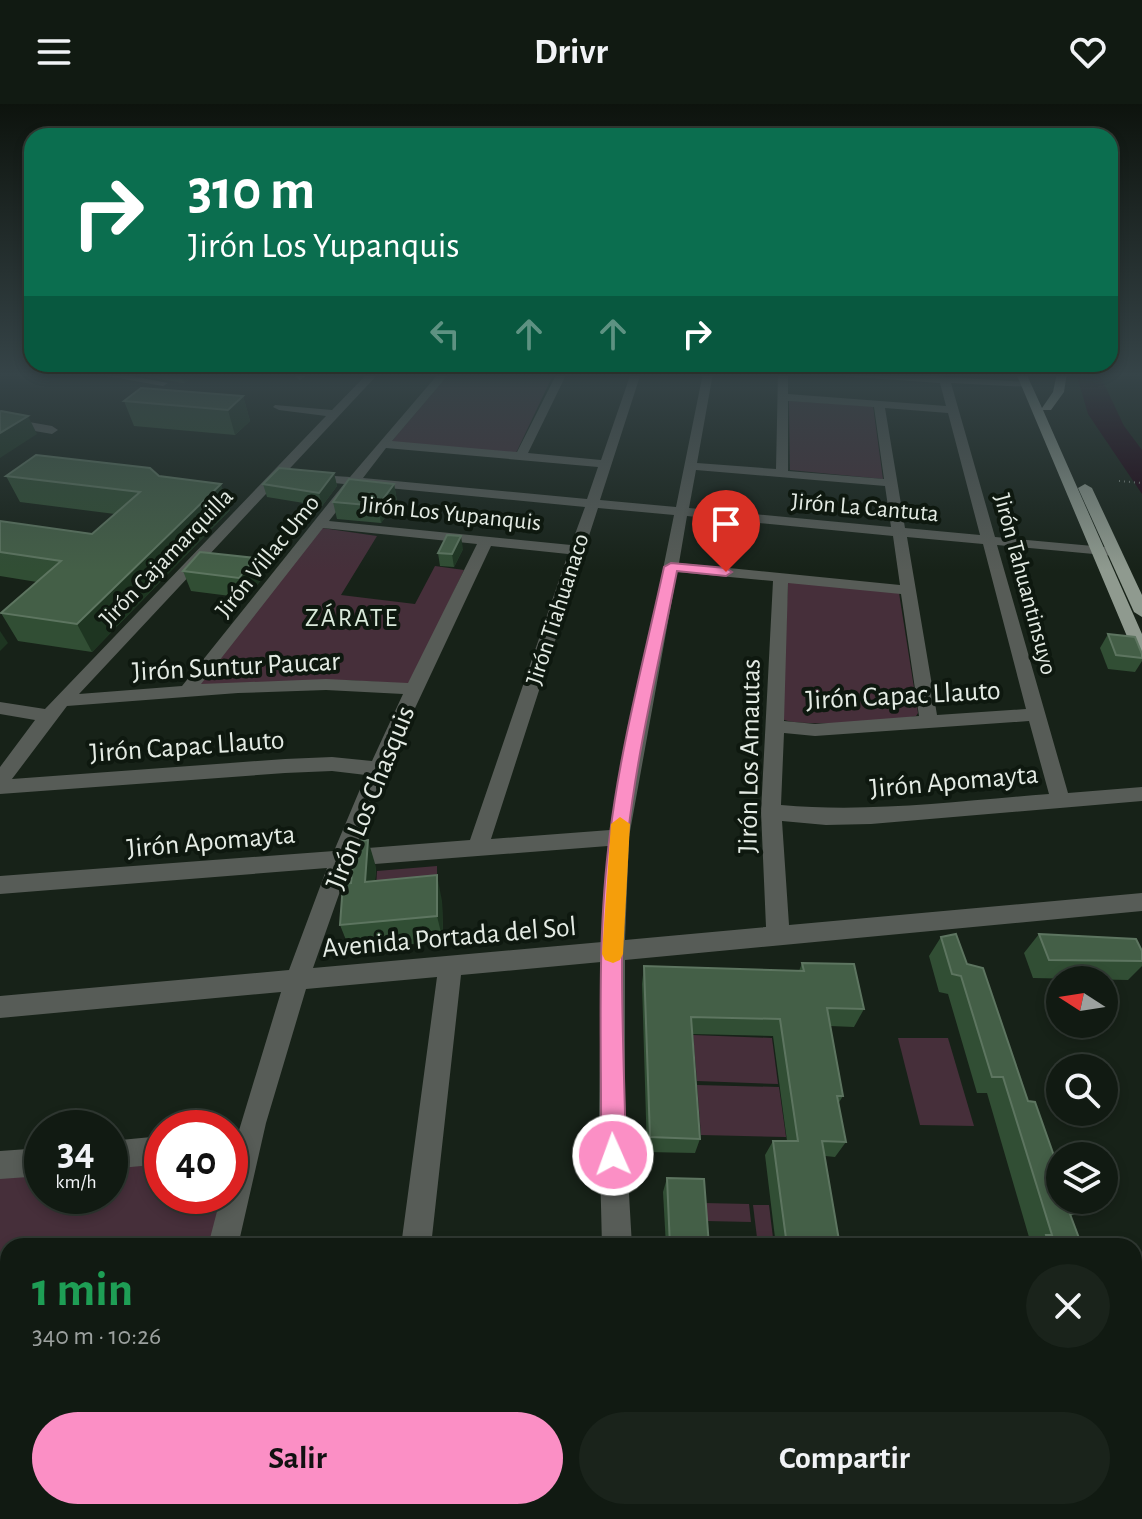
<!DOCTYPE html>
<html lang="es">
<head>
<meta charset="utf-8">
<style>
	body { margin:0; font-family:"Alegreya Sans",sans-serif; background:#1a231b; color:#f1f3f6; height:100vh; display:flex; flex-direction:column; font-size:30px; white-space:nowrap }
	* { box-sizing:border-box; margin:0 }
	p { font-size:26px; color:#9ca19f }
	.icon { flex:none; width:44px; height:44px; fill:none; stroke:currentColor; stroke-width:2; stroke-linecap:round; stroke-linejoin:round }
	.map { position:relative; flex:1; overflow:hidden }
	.panel { position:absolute; left:0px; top:1134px; width:1142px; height:282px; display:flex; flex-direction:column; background:#111a12; border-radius:24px 24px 0 0; box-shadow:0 4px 12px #0003,0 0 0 2px #303832 }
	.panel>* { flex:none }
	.hud { position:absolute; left:24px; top:24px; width:1094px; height:244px; border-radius:24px; box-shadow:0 4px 12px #0003,0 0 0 2px #303832; background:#0b6e4f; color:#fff; overflow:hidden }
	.needle { width:52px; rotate:282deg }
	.controls { position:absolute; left:1046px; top:862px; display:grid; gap:16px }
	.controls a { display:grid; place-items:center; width:72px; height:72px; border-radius:50%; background:#111a12; box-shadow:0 4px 12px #0003,0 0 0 2px #303832; font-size:40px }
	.speed { position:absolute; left:24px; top:1006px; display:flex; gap:16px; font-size:40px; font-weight:700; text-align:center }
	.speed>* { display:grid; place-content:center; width:104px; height:104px; border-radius:50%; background:#111a12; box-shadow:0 4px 12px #0003,0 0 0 2px #303832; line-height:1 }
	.speed small { font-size:20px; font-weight:400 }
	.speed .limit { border:12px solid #d22; background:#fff; color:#111 }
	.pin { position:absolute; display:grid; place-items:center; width:68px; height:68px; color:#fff; margin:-82px -34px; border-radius:50% 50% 50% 0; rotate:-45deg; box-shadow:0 0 8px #0007 }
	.pin .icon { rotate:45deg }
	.me { position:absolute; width:88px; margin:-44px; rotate:358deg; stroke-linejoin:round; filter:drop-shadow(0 0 6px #0008) }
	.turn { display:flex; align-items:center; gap:28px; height:168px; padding:0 32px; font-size:36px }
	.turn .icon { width:104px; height:104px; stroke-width:2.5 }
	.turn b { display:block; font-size:56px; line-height:68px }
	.lanes { display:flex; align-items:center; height:76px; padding:0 32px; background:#0003; justify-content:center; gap:40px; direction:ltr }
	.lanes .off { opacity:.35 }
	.round { display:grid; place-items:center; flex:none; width:84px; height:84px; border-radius:42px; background:#1a231b }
	.summary { display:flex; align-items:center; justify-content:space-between; height:136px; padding:0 32px }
	h1 { font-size:48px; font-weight:600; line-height:60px; color:#1e9e55 }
	.cta { display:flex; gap:16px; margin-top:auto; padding:16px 32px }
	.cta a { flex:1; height:92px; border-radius:48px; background:#fb8fc5; color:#111; font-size:32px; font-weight:600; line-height:92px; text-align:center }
	.cta a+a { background:#1a231b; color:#f1f3f6 }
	header { display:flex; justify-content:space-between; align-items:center; height:104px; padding:0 32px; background:#111a12; font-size:36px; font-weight:600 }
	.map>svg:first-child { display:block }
</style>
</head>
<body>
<header><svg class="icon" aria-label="menu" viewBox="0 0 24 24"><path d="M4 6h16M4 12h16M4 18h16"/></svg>Drivr<svg class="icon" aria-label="heart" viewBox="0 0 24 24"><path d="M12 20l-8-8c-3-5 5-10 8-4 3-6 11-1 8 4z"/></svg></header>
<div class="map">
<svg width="1142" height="1415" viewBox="0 0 1142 1415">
	<rect width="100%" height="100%" fill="#172218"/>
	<g fill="#462f3a">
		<path d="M 450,269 L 554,269 L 516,349 L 391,338 Z"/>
		<path d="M 789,297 L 873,302 L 883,375 L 790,366 Z"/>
		<path d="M 322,424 L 377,432 L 341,491 L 415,500 L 435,462 L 464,466 L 410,580 L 345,576 L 195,584 Z"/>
		<path d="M 788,477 L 899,489 L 918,609 L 916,612 C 895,617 798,624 782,615 Z"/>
		<path d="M 437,762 L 437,797 L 375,802 L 377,767 Z"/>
		<path d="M 693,931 L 772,934 L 778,980 L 697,977 Z"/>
		<path d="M 898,934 L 948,934 L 974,1022 L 920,1021 Z"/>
		<path d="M 697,981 L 779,983 L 786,1033 L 701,1031 Z"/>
		<path d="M 162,1056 L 162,1092 L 226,1092 L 215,1142 L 8,1142 L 8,1408 L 152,1408 L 150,1415 L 0,1415 L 0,1070 L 42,1066 L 42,1092 L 110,1092 L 110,1061 Z"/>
		<path d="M 704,1099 L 749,1100 L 751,1118 L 706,1117 Z"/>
		<path d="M 753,1101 L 769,1101 L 774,1142 L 758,1142 Z"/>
	</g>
	<path fill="#1e0111" d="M 1076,269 L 1099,269 L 1124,322 L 1142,346 L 1142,390 L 1088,310 Z"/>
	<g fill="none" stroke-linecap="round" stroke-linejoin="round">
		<path stroke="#7f8880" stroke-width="2" stroke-dasharray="1 4" stroke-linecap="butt" d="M 1119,377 L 1142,379"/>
		<g fill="#575c57" fill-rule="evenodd">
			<path d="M 90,269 L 116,269 L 168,279 L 163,282 Z"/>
			<path d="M 299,269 L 310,269 L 300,276 L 295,273 Z"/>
			<path d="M 368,269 L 379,269 L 79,590 L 182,582 L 344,380 L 304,376 L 304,370 L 350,373 L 439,269 L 450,269 L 392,337 L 517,348 L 557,269 L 567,269 L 528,349 L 601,356 L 631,269 L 641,269 L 600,396 L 676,403 L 703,269 L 713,269 L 697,359 L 776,365 L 778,269 L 788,269 L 788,290 L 946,302 L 940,279 L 840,272 L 835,269 L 888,269 L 1026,278 L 1031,281 L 1030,283 L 951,279 L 995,433 L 1115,444 L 1122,448 L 1115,452 L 997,441 L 1068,689 L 1142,683 L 1142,697 L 871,720 L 826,721 L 782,717 L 789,821 L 1142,789 L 1142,807 L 625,856 L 625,1021 L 632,1142 L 602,1142 L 599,1021 L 601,858 L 461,871 L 431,1142 L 401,1142 L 437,873 L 306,885 L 266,1019 L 238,1142 L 208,1142 L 221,1092 L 230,1092 L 230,1056 L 281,888 L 0,914 L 0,892 L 289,866 L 327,764 L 0,790 L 0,772 L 334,747 L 366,671 L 332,667 L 285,669 L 0,690 L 0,663 L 35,616 L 0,610 L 0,598 L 45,605 L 326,312 L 279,306 L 273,303 L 275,301 L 332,306 ZM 788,297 L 874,303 L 884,375 L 788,367 ZM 885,304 L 948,309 L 980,431 L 905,424 ZM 386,344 L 598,363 L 587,395 L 363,374 ZM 696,366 L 885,382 L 891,423 L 689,404 ZM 357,381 L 585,403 L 571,441 L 329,417 ZM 598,404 L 674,411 L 610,726 L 491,735 ZM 687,412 L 893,432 L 900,481 L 679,459 ZM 323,424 L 477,440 L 408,579 L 326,575 L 201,580 ZM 907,433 L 983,440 L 1026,605 L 937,611 ZM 491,442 L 568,450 L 470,736 L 355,745 L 401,634 ZM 677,468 L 773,477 L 761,708 L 766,823 L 625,836 L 629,733 ZM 788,479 L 901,490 L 919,612 L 815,620 L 784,617 ZM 326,586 L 403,590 L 372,657 L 332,653 L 285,655 L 12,675 L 67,602 L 238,589 ZM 1029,617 L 1049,690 C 960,697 870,709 781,701 L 784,629 L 815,632 ZM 608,742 L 602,838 L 313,864 L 349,762 Z"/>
			<path d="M 0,313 L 52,322 L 58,326 L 52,330 L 0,321 Z"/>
			<path d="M 162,1032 L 162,1060 L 110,1065 L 110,1037 Z"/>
			<path d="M 42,1044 L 42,1072 L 0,1075 L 0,1047 Z"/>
			<path d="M 1134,1382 L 1142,1382 L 1142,1415 L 1131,1415 L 1120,1408 L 1134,1408 Z"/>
			<path d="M 148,1408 L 182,1408 L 181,1415 L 145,1415 Z"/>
			<path d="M 372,1408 L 406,1408 L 406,1415 L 370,1415 Z"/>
			<path d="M 614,1408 L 858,1408 L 856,1415 L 612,1415 Z"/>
		</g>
		<g fill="#8f9a8f" fill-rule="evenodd">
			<path d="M 1016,269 L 1026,269 L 1042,304 L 1053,288 L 1057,269 L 1067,269 L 1064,288 L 1051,306 L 1043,306 L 1142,530 L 1142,554 L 1134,549 Z"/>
			<path d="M 1130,269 L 1142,269 L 1142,272 L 1131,271 Z"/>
			<path d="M 1085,380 L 1092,384 L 1142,491 L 1142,513 L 1134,508 L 1078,384 Z"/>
		</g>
	</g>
	<g fill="#314e34">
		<path d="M 120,269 L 200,269 L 184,279 Z"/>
		<path d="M 243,292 L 250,317 L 235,331 L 134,322 L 124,297 Z"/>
		<path d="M 334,369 L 337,382 L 322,402 L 267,393 L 263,380 Z"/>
		<path d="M 6,372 L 159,372 L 230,406 L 92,548 L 18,537 L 1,509 L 37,478 L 0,472 L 0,417 L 92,430 L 115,410 L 20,398 Z"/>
		<path d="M 394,380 L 397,397 L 381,419 L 337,415 L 333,398 Z"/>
		<path d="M 463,445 L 454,463 L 440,462 L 438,449 Z"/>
		<path d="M 255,454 L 262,475 L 246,494 L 191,487 L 183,467 Z"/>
		<path d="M 1108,530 L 1142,550 L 1142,557 L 1135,568 L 1108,565 L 1100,544 Z"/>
		<path d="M 376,763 L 375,777 L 442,797 L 443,837 L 350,846 L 340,821 L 351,779 Z"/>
		<path d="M 1039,830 L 1142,847 L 1142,862 L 1128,876 L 1033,874 L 1024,849 Z"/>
		<path d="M 941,833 L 967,860 L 1028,997 L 1074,1110 L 1071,1112 L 1082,1142 L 1028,1142 L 1031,1140 L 987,989 L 977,989 L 948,890 L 939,888 L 929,852 Z"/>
		<path d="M 802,859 L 864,905 L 854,923 L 830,922 L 843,992 L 838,1000 L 846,1038 L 835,1053 L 825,1052 L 840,1142 L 776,1142 L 765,1051 L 773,1037 L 787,1037 L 773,932 L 692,930 L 700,1035 L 695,1049 L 647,1048 L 642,880 L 644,862 L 799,867 Z"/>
		<path d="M 667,1074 L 709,1142 L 666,1142 L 663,1088 Z"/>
		<path d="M 1134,1322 L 1142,1322 L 1142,1351 L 1134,1352 Z"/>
	</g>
	<g fill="#1e3521">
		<path d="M 180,269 L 200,269 L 184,279 Z"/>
		<path d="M 243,292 L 250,317 L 235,331 L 228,306 Z"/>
		<path d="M 28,312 L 37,330 L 0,354 L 0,329 Z"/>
		<path d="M 334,369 L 337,382 L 322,402 L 319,389 Z"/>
		<path d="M 221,380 L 230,406 L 92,548 L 77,520 Z"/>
		<path d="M 394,380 L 397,397 L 381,419 L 378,402 Z"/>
		<path d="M 461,432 L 463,445 L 454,463 L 452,450 Z"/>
		<path d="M 255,454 L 262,475 L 246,494 L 239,474 Z"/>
		<path d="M 0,527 L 8,539 L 0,547 Z"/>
		<path d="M 368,736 L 376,763 L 373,804 L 365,778 Z"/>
		<path d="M 437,771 L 442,797 L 443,837 L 437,812 Z"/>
	</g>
	<g fill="#445f47" stroke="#5d7560" stroke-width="2">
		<path d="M 141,284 L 243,292 L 228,306 L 124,297 Z"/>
		<path d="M 1,307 L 28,312 L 0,329 L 0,308 Z"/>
		<path d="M 36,351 L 150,364 L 159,372 L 221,380 L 77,520 L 1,509 L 61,457 L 0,448 L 0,417 L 92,430 L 140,388 L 6,372 Z"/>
		<path d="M 279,364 L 334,369 L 319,389 L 263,380 Z"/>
		<path d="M 349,375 L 394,380 L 378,402 L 333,398 Z"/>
		<path d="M 447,431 L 461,432 L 452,450 L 438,449 Z"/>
		<path d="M 200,448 L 255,454 L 239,474 L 183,467 Z"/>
		<path d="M 1108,530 L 1135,533 L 1142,550 L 1142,554 L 1116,551 Z"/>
		<path d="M 368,736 L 365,778 L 437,771 L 437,812 L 340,821 L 343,780 L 351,779 L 355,737 Z"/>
		<path d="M 956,830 L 967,860 L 983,864 L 1028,997 L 1035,998 L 1060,1069 L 1060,1096 L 1070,1096 L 1074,1110 L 1070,1110 L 1082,1142 L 1049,1142 L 1046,1131 L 1052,1131 L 1003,973 L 992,973 L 961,872 L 952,870 L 941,833 Z"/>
		<path d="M 1039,830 L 1136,835 L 1142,847 L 1142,857 L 1049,856 Z"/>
		<path d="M 802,859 L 854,860 L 864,905 L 827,904 L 843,992 L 837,992 L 846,1038 L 822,1037 L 840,1142 L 787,1142 L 773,1037 L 798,1037 L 780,915 L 691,913 L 700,1035 L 650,1033 L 644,862 L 804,867 Z"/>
		<path d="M 667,1074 L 704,1075 L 709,1142 L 670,1142 Z"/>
		<path d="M 1135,1322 L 1142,1322 L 1142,1340 Z"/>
	</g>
	<linearGradient id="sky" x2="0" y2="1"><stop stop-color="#0d130d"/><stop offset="0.58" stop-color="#364448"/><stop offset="1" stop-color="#364448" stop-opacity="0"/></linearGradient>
	<rect width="1142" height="467" fill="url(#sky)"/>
	<path fill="#fb8fc5" stroke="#a35d80" stroke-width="2" d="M 671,459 L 726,464 L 732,468 L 726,472 L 677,467 C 660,554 638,642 628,730 C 617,836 624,945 626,1051 L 622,1060 L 613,1064 L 605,1060 L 601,1051 C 602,945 596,836 610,730 C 621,640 645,551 664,463 Z"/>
	<path fill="#f59e0b" d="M 620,713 L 630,720 L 623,850 L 620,856 L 613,859 L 605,856 L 602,850 L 611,720 Z"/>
	<g text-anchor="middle" stroke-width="8" stroke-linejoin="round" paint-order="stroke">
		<g font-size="24" fill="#e4ebe4" stroke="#0e180f">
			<text transform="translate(865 403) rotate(5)" y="8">Jirón La Cantuta</text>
			<text transform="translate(451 409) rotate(6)" y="8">Jirón Los Yupanquis</text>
			<text transform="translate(267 452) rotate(-51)" y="8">Jirón Villac Umo</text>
			<text transform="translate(166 453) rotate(-46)" y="8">Jirón Cajamarquilla</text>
			<text transform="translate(1026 480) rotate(75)" y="8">Jirón Tahuantinsuyo</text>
			<text transform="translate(557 505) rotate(-72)" y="8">Jirón Tiahuanaco</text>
		</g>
		<g font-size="26" letter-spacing="2" fill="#d9e8da" stroke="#0e180f">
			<text x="352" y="522">ZÁRATE</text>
		</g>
		<g font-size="28" fill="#e4ebe4" stroke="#0e180f">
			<text transform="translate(236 561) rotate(-3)" y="10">Jirón Suntur Paucar</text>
			<text transform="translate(903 590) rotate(-3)" y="10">Jirón Capac Llauto</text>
			<text transform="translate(187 641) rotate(-4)" y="10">Jirón Capac Llauto</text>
			<text transform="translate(748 652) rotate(-89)" y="10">Jirón Los Amautas</text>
			<text transform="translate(954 676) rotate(-5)" y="10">Jirón Apomayta</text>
			<text transform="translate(369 693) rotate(-68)" y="10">Jirón Los Chasquis</text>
			<text transform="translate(211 736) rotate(-5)" y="10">Jirón Apomayta</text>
			<text transform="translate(449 832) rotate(-5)" y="10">Avenida Portada del Sol</text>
		</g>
	</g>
</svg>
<div class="controls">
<a><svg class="needle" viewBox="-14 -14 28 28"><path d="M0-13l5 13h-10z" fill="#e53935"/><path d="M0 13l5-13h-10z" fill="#9ca19f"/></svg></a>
<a><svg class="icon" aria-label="search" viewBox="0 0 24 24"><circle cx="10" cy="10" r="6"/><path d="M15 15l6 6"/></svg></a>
<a><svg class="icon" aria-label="layers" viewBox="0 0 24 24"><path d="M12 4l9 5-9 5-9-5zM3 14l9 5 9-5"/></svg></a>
</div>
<div class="speed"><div>34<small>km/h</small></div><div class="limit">40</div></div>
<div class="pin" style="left:726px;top:468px;background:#d93025"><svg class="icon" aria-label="arrive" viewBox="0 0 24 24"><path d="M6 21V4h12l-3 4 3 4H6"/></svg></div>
<svg class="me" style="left:613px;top:1051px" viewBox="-20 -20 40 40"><circle r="17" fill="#fb8fc5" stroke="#fff" stroke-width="3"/><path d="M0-11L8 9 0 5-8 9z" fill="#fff"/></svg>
<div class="hud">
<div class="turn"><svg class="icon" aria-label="right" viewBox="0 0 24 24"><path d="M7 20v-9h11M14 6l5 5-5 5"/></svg><div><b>310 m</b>Jirón Los Yupanquis</div></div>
<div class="lanes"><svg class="icon off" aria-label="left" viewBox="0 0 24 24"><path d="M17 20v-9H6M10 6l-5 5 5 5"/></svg><svg class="icon off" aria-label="ahead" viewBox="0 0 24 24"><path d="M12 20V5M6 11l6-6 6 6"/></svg><svg class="icon off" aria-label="ahead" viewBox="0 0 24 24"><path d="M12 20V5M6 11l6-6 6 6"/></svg><svg class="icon" aria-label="right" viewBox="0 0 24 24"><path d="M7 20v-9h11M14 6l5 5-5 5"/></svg></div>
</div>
<section class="panel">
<div class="summary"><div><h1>1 min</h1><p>340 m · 10:26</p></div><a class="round"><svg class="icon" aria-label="close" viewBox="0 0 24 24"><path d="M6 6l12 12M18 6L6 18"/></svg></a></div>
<div class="cta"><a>Salir</a><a>Compartir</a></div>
</section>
</div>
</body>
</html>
